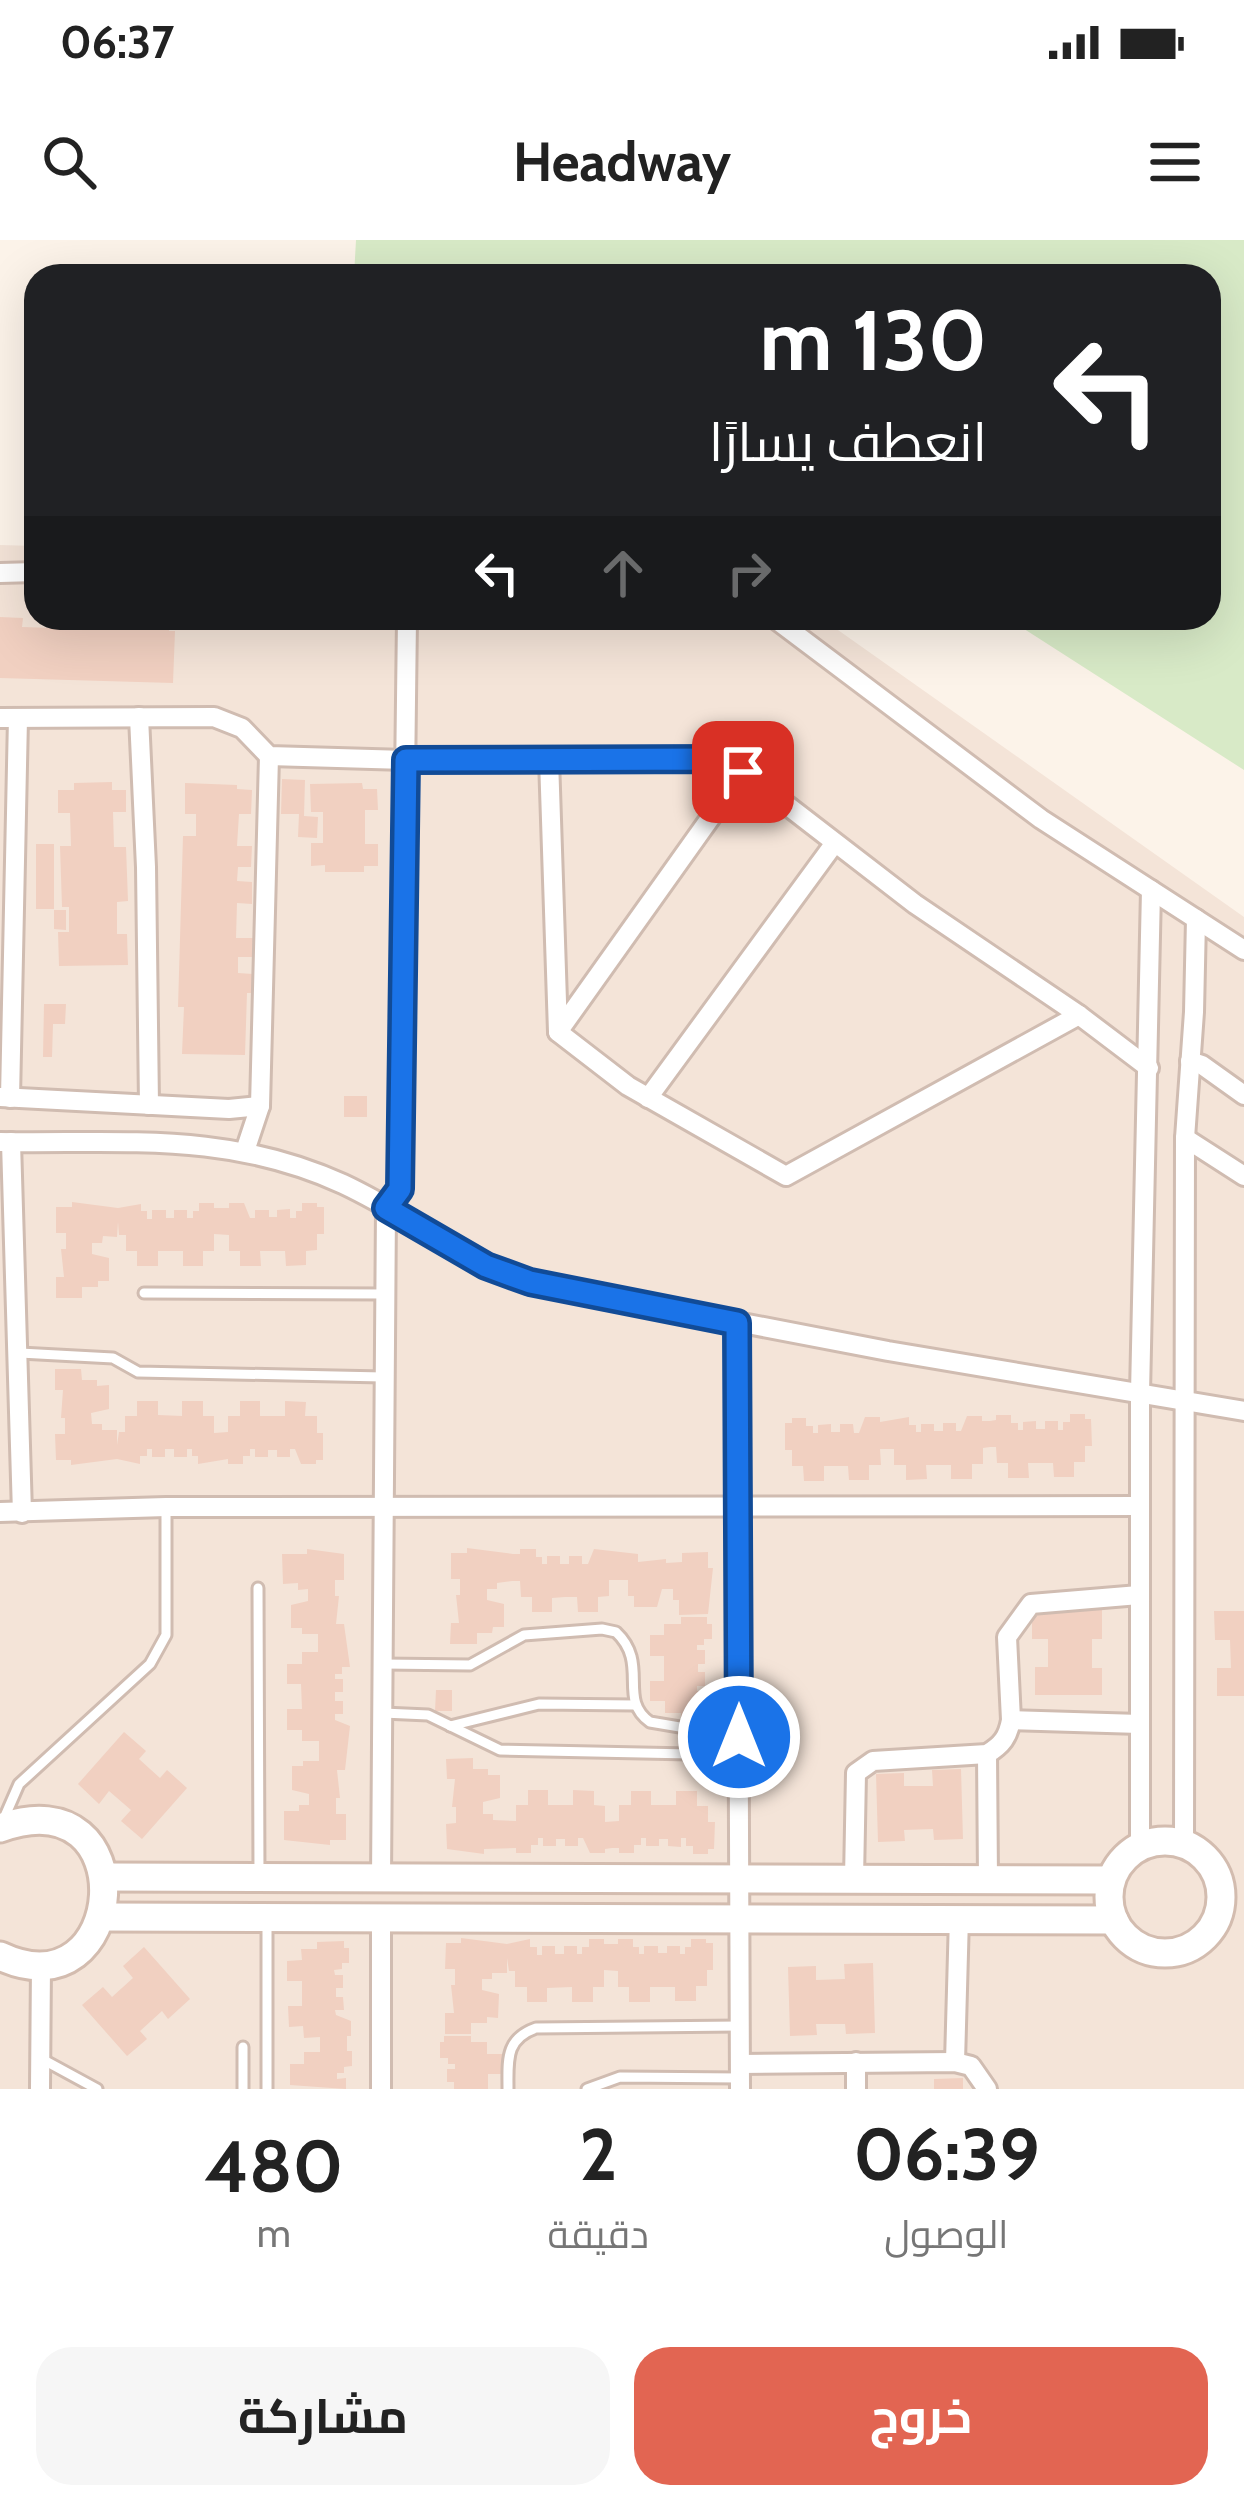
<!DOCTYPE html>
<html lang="ar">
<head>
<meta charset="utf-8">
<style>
	body { margin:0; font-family:Cabin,Cairo,sans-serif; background:#f6f6f6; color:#222; direction:rtl; height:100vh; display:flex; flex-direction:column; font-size:45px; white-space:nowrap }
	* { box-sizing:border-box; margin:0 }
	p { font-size:39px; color:#767676 }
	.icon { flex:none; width:66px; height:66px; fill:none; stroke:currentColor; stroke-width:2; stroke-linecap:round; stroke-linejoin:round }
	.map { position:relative; height:1849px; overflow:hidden; direction:ltr }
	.sheet { display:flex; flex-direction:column; background:#fff; flex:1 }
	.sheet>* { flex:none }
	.hud { position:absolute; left:24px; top:24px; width:1197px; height:366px; border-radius:36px; box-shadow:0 12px 48px #0002; direction:rtl; background:#202124; color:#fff; overflow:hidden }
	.pin { position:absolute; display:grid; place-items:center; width:102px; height:102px; color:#fff; margin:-51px; border-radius:24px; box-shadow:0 6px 18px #0006 }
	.me { position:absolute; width:132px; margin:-66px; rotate:0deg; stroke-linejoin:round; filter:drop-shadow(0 0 9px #0008) }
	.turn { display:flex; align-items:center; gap:42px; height:252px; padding:0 36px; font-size:54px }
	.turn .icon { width:156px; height:156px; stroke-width:2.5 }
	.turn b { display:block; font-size:84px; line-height:102px }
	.lanes { display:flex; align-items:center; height:114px; padding:0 36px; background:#0003; justify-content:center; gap:60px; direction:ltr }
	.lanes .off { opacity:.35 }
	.eta { display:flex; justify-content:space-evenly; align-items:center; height:204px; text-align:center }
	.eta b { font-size:72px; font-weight:700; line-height:84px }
	.cta { display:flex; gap:24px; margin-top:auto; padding:24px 36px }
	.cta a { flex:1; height:138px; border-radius:36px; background:#e26552; color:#fff; font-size:48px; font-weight:700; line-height:138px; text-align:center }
	.cta a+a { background:#f6f6f6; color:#222 }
	.status { display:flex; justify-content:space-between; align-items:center; height:84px; padding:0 60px; background:#fff; direction:ltr }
	.status svg { height:33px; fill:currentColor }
	header { display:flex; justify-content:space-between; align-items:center; height:156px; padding:0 36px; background:#fff; font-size:54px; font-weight:700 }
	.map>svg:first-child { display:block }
</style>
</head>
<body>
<div class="status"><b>06:37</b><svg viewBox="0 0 49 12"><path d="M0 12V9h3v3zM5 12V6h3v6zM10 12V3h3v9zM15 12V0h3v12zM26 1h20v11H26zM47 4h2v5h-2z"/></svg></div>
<header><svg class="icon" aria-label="menu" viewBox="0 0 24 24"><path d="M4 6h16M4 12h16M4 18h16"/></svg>Headway<svg class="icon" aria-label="search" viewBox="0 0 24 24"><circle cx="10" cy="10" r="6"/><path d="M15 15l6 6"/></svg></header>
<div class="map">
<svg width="1244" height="1849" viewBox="0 0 1244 1849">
	<rect width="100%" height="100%" fill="#fcf3e9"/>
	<path fill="#f4e4d8" d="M 0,305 L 36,306 L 36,378 L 821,378 L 1244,677 L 1244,1849 L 0,1849 Z"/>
	<path fill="#d8eac7" d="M 356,0 L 1244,0 L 1244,530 L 1007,378 L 1209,378 L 1209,36 L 354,36 Z"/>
	<g fill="#f1d0c1">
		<path d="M 0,377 L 23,378 L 22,387 L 53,388 L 53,378 L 113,378 L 113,388 L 148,389 L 148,378 L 170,378 L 169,391 L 175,391 L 173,443 L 0,438 Z"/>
		<path d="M 282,539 L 305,540 L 304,576 L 318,577 L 317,598 L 298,597 L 299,574 L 281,574 Z"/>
		<path d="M 112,542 L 112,550 L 126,550 L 126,572 L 113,572 L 114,607 L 126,607 L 128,661 L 117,662 L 117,694 L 127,694 L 128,725 L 59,726 L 58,692 L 69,692 L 69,667 L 62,667 L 60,606 L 71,606 L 70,573 L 58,573 L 58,550 L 74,550 L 74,543 Z"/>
		<path d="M 185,543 L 237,545 L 237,549 L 252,550 L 251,574 L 239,574 L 237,606 L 252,606 L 251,627 L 238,627 L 237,641 L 252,642 L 252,664 L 237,663 L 236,698 L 253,698 L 252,717 L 238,717 L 238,733 L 253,734 L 252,753 L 247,753 L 245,815 L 182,814 L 184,767 L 178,767 L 183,596 L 196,596 L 196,574 L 185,574 Z"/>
		<path d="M 362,543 L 363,549 L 377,549 L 378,570 L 365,570 L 365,604 L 378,604 L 378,626 L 364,626 L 364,632 L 325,632 L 325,625 L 311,626 L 311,603 L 323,603 L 323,572 L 311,572 L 310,544 Z"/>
		<rect x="36" y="604" width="18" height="65"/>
		<path d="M 54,670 L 66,670 L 66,690 L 54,689 Z"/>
		<path d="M 44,764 L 66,764 L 65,784 L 53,784 L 52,817 L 43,817 Z"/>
		<rect x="344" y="856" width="23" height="21"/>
		<path d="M 72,962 L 118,968 L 141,964 L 141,971 L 147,971 L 147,979 L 152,979 L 152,970 L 166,970 L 166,978 L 174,978 L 174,970 L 187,970 L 187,978 L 193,978 L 193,971 L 199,971 L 199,963 L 214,963 L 214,968 L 229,968 L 229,963 L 244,963 L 250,978 L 255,978 L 255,970 L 269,970 L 269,977 L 277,977 L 277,970 L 290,969 L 290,978 L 296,978 L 296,971 L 302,971 L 302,963 L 317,963 L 317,967 L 324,967 L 324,994 L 317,994 L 317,1010 L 306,1011 L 306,1025 L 286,1026 L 285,1011 L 260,1011 L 261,1026 L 240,1026 L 240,1011 L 229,1011 L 229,995 L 214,994 L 214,1011 L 203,1011 L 203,1026 L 183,1026 L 183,1011 L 158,1011 L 158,1026 L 137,1026 L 137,1011 L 126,1011 L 126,995 L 119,995 L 118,982 L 117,997 L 103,996 L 102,1003 L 92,1003 L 92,1014 L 109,1018 L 109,1041 L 98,1041 L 98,1047 L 82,1047 L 82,1058 L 56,1058 L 56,1037 L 64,1037 L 61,1009 L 66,1009 L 66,993 L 56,993 L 56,967 L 72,967 Z"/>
		<path d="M 55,1129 L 81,1129 L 82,1140 L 97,1140 L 97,1146 L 109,1145 L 109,1169 L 91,1173 L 92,1184 L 102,1184 L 102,1190 L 117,1190 L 117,1205 L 119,1192 L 125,1192 L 125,1176 L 137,1176 L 137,1161 L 158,1161 L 158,1175 L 182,1176 L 182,1161 L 203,1161 L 203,1176 L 214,1176 L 214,1193 L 228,1192 L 228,1176 L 240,1176 L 240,1161 L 260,1161 L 260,1176 L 285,1176 L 285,1161 L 306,1162 L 305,1176 L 317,1176 L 317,1193 L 323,1193 L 323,1220 L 316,1220 L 316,1224 L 301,1224 L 295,1209 L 290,1209 L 290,1217 L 277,1217 L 277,1210 L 268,1210 L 268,1217 L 255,1217 L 255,1209 L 250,1209 L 250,1216 L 243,1216 L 243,1224 L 228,1224 L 228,1219 L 198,1224 L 198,1216 L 192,1216 L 192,1209 L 187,1209 L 187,1217 L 174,1217 L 174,1209 L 165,1209 L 165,1217 L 152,1217 L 152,1209 L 147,1209 L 147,1216 L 140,1216 L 140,1224 L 117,1219 L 71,1225 L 71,1220 L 56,1220 L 55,1194 L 65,1194 L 65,1178 L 61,1178 L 63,1150 L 55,1150 Z"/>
		<path d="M 1070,1174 L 1085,1174 L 1085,1179 L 1091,1179 L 1092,1206 L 1085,1206 L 1085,1222 L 1074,1222 L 1074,1237 L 1054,1237 L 1053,1223 L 1028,1223 L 1029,1238 L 1008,1238 L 1008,1223 L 997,1223 L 996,1207 L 990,1207 L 983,1208 L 983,1224 L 972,1224 L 972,1239 L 951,1239 L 951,1225 L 926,1225 L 927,1239 L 906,1240 L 906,1225 L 894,1225 L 894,1209 L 880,1209 L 881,1225 L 869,1225 L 869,1240 L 849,1240 L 848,1226 L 824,1226 L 824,1241 L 804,1241 L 803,1226 L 792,1226 L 792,1210 L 785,1210 L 785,1183 L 792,1183 L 792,1178 L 806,1178 L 806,1186 L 813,1186 L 813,1193 L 818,1193 L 818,1185 L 831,1184 L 831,1192 L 840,1192 L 840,1184 L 853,1184 L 854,1193 L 859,1193 L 865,1177 L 880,1177 L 880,1182 L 909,1177 L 909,1185 L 916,1185 L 916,1192 L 921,1192 L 921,1184 L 934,1184 L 934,1191 L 943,1191 L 943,1183 L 956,1183 L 956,1191 L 961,1191 L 967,1176 L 982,1176 L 982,1181 L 990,1181 L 996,1180 L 996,1175 L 1011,1175 L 1011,1183 L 1018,1183 L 1018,1190 L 1023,1190 L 1023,1182 L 1036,1181 L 1036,1189 L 1045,1189 L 1045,1181 L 1058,1181 L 1058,1190 L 1063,1190 L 1063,1182 L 1070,1182 Z"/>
		<path d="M 467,1308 L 513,1314 L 520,1314 L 520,1309 L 536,1309 L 536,1317 L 542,1317 L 542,1324 L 547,1324 L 547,1316 L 560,1316 L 560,1324 L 569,1324 L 569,1316 L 582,1316 L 582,1324 L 588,1324 L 594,1309 L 638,1314 L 638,1322 L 666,1319 L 666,1323 L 682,1322 L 682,1313 L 708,1312 L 708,1328 L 713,1328 L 708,1374 L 679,1375 L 679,1360 L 673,1360 L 673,1349 L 662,1349 L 657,1367 L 634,1367 L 634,1356 L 628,1356 L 628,1340 L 609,1340 L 609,1356 L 598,1357 L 598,1372 L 578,1372 L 577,1357 L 565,1357 L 552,1358 L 552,1372 L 532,1372 L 532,1357 L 521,1357 L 520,1341 L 512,1341 L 497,1343 L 497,1349 L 487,1349 L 487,1360 L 504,1364 L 504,1387 L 493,1387 L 492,1393 L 477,1393 L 477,1404 L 450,1404 L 451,1383 L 459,1383 L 456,1355 L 460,1355 L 460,1339 L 451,1339 L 451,1313 L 467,1313 Z"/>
		<path d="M 307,1309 L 344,1314 L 344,1340 L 335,1340 L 335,1356 L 339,1356 L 336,1384 L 344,1384 L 350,1427 L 342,1427 L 342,1434 L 335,1434 L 335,1439 L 343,1439 L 343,1452 L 335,1452 L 335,1461 L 343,1461 L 343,1474 L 335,1474 L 335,1480 L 350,1486 L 345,1530 L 337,1530 L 340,1558 L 336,1558 L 336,1574 L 346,1574 L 346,1600 L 330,1600 L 330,1605 L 284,1600 L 284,1571 L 299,1571 L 299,1565 L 309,1565 L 309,1554 L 292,1550 L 292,1526 L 303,1526 L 303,1521 L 319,1521 L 319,1501 L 302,1501 L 302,1490 L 287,1490 L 287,1469 L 302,1469 L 301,1444 L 287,1444 L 287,1424 L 302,1424 L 302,1412 L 318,1412 L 318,1394 L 302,1394 L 302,1388 L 291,1388 L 291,1365 L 308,1361 L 308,1349 L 298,1350 L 298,1343 L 283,1344 L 282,1314 L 307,1314 Z"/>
		<path d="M 1032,1370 L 1102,1370 L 1102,1399 L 1092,1399 L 1092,1428 L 1102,1428 L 1102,1455 L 1035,1455 L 1035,1427 L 1048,1427 L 1048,1399 L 1032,1399 Z"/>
		<path d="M 1214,1371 L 1244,1371 L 1244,1456 L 1217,1456 L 1217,1428 L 1231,1428 L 1230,1400 L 1215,1400 Z"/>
		<path d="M 681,1377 L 707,1377 L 707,1384 L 712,1384 L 712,1399 L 704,1399 L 704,1405 L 697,1405 L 697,1410 L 705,1410 L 705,1424 L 698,1424 L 698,1432 L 705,1432 L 705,1446 L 697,1446 L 697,1451 L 704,1451 L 704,1457 L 712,1457 L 708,1479 L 681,1479 L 681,1473 L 665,1473 L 665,1461 L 650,1461 L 650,1441 L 664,1441 L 664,1416 L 650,1416 L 650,1395 L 664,1395 L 664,1384 L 681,1384 Z"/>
		<path d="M 436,1450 L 452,1450 L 452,1471 L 435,1471 Z"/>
		<path d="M 124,1492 L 146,1511 L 139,1519 L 150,1529 L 160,1538 L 167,1530 L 187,1548 L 142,1599 L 121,1581 L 131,1570 L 109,1551 L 99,1564 L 78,1544 Z"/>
		<path d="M 473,1518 L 473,1529 L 488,1529 L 488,1535 L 500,1535 L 500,1558 L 483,1562 L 483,1574 L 493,1574 L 493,1580 L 516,1581 L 516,1565 L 528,1565 L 528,1550 L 548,1550 L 548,1565 L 573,1565 L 573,1550 L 594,1551 L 594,1565 L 605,1566 L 605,1582 L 619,1581 L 619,1565 L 631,1565 L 631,1551 L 651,1551 L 651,1565 L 676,1565 L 676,1551 L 697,1551 L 697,1566 L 708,1566 L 708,1582 L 715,1582 L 714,1609 L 708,1609 L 708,1614 L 693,1614 L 693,1606 L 686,1606 L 686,1598 L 681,1598 L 681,1607 L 668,1606 L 668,1599 L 659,1599 L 659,1606 L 646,1606 L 646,1598 L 641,1598 L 641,1605 L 634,1605 L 634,1613 L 619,1613 L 619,1608 L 612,1608 L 605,1609 L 605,1613 L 590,1613 L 583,1598 L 578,1598 L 578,1606 L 565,1606 L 565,1599 L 556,1599 L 556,1606 L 543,1606 L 543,1598 L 538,1598 L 538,1605 L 531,1605 L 531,1613 L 516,1613 L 516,1608 L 484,1609 L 484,1614 L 447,1609 L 446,1584 L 456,1583 L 456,1567 L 452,1567 L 455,1539 L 447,1539 L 446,1519 Z"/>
		<path d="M 961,1529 L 963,1599 L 934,1600 L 933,1589 L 904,1590 L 905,1601 L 878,1602 L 876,1534 L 904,1533 L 904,1546 L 933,1546 L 932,1530 Z"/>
		<path d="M 461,1698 L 507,1704 L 530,1699 L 530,1707 L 537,1707 L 537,1715 L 542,1715 L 542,1706 L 555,1706 L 555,1714 L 564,1714 L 564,1706 L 577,1706 L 577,1714 L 582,1714 L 582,1707 L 589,1707 L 589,1699 L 604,1699 L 604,1704 L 618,1704 L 618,1699 L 633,1699 L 633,1707 L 639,1707 L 639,1714 L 644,1714 L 644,1706 L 658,1706 L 658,1713 L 667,1713 L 667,1706 L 680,1706 L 680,1714 L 685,1714 L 685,1707 L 691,1707 L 691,1699 L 706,1699 L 706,1703 L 713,1703 L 713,1730 L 707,1730 L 707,1746 L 696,1746 L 696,1761 L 675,1761 L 675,1747 L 650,1747 L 650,1762 L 629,1762 L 629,1747 L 618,1747 L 618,1731 L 604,1730 L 604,1747 L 593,1747 L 593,1762 L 572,1762 L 572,1747 L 547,1748 L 547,1762 L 527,1762 L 527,1747 L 515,1747 L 515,1731 L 509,1731 L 507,1718 L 507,1733 L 492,1733 L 492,1739 L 482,1739 L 482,1750 L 499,1754 L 498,1778 L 487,1777 L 487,1783 L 471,1783 L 471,1794 L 445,1794 L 445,1773 L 454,1773 L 451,1745 L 455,1745 L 455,1729 L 445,1729 L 446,1703 L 461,1703 Z"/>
		<path d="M 344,1701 L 344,1708 L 349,1708 L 349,1723 L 342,1723 L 342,1729 L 334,1730 L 335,1735 L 343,1735 L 343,1748 L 336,1748 L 336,1757 L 343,1757 L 344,1770 L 335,1770 L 336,1775 L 351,1781 L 351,1796 L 347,1796 L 347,1811 L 352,1811 L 352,1826 L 344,1827 L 344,1833 L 337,1833 L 337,1839 L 346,1838 L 346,1849 L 290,1845 L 290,1824 L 304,1824 L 304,1812 L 320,1812 L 320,1797 L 304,1798 L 303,1786 L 289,1787 L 288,1766 L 302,1766 L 302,1741 L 287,1741 L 287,1721 L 302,1720 L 301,1709 L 317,1709 L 317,1702 Z"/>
		<path d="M 144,1707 L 190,1759 L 168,1779 L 162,1771 L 140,1791 L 147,1799 L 127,1816 L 82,1765 L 103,1747 L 112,1757 L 133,1738 L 123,1726 Z"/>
		<path d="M 873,1723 L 875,1793 L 846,1794 L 845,1784 L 816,1784 L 817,1795 L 790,1796 L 788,1727 L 816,1726 L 816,1740 L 845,1739 L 844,1724 Z"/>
		<path d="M 444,1796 L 471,1796 L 471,1802 L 487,1802 L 487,1814 L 502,1814 L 502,1834 L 488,1834 L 488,1849 L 454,1849 L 454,1842 L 447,1842 L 447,1829 L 455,1829 L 455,1824 L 448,1824 L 448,1818 L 440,1818 L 440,1802 L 444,1802 Z"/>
		<path d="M 963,1838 L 963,1849 L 934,1849 L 934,1839 Z"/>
	</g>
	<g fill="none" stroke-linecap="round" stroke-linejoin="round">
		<g stroke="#d0bcb1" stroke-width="15">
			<g id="lane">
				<path d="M 144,1053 L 385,1054"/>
				<path d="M 20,1113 L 113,1118 L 138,1132 L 383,1137"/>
				<path d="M 258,1348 L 259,1637"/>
				<path d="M 383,1424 L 470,1425 L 524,1395 L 602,1389 L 616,1392 C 650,1424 617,1459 650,1482 L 739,1497"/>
				<path d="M 383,1473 L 428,1475 L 500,1510 L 739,1515"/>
				<path d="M 450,1486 L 539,1464 L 634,1465"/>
				<path d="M 2,1583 L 19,1544 L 150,1424 L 166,1395 L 166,1269"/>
				<path d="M 40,1818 L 97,1849"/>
				<path d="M 243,1849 L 243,1807"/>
				<path d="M 267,1849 L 267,1683"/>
				<path d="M 508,1849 C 508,1820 505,1799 536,1788 L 740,1786"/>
				<path d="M 587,1849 L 620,1837 L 740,1838"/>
			</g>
		</g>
		<g stroke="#d0bcb1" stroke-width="24">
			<g id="street">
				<path d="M 0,333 L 36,332"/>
				<path d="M 774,378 L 1041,579 L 1244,710"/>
				<path d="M 139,477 L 146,627 L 149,865"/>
				<path d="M 0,478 L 214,477 L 242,488 L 269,516 L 406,520 L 727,519 L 915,664 L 1079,775 L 1149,828"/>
				<path d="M 549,519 L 558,792 L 628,846 L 786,936 L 1079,775"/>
				<path d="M 558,792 L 743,532"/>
				<path d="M 1190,821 L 1202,825 L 1244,855"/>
				<path d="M 0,857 L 229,869 L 260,866"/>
				<path d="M 10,858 L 18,478"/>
				<path d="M 648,858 L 834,604"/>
				<path d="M 1185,898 L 1244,936"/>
				<path d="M 0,902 C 123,904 227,891 343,944 C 407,974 462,1017 529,1042 L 888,1111 L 1244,1171"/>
				<path d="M 11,902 L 22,1273"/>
				<path d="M 245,911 L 260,866 L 269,516"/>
				<path d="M 737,1083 L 740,1849"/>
				<path d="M 0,1272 L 166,1267 L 1140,1266"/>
				<path d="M 1011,1480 L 1140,1484"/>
				<path d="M 987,1514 L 988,1639"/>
				<path d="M 1184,1605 L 1185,898 L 1194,772 L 1196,679"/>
				<path d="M 1140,1608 L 1140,1153 L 1151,650"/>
				<path d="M 381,1639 L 386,968 L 400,949 L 407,378"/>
				<path d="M 854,1639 L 856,1533 L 873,1521 L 987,1514 C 1002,1505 1008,1497 1011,1480 L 1007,1397 L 1031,1364 L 1139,1355"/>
				<path d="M 955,1822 L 959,1677"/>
				<path d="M 740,1824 L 955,1822 L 971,1826 L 987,1849"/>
				<path d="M 40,1849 L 41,1725"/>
				<path d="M 381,1849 L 381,1679"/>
				<path d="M 856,1849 L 856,1822"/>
			</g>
		</g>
		<g stroke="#d3bcaf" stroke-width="33">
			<g id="secondary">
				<path d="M 0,1588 C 147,1535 129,1777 0,1716"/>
				<circle cx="1165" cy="1657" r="56"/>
				<path d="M 105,1637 L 1111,1640"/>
				<path d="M 102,1677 L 1114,1680"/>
			</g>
		</g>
		<use href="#lane" stroke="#fff" stroke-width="9"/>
		<use href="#street" stroke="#fff" stroke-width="18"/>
		<use href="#secondary" stroke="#fff" stroke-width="27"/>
	</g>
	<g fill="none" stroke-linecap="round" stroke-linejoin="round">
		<g stroke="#114b97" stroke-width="30">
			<path id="route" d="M 739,1497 L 737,1083 L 530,1042 L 486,1026 L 386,968 L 400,949 L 406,520 L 727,519 L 743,532"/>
		</g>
		<use href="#route" stroke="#1a73e8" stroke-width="21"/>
	</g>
</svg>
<div class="pin" style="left:743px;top:532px;background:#d93025"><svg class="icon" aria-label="arrive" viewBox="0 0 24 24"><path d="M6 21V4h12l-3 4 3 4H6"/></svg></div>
<svg class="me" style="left:739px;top:1497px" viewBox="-20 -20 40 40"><circle r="17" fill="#1a73e8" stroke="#fff" stroke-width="3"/><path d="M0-11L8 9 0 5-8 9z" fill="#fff"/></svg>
<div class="hud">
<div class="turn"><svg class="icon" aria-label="left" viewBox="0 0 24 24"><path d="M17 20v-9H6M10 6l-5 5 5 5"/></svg><div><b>130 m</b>انعطف يسارًا</div></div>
<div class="lanes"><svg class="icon" aria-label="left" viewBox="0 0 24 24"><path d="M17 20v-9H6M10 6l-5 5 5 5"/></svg><svg class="icon off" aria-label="ahead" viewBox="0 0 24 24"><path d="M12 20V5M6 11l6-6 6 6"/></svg><svg class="icon off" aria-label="right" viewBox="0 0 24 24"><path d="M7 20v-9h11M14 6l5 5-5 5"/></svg></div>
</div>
</div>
<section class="sheet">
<div class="eta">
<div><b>06:39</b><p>الوصول</p></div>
<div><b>2</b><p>دقيقة</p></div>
<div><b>480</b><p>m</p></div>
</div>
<div class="cta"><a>خروج</a><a>مشاركة</a></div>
</section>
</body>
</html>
